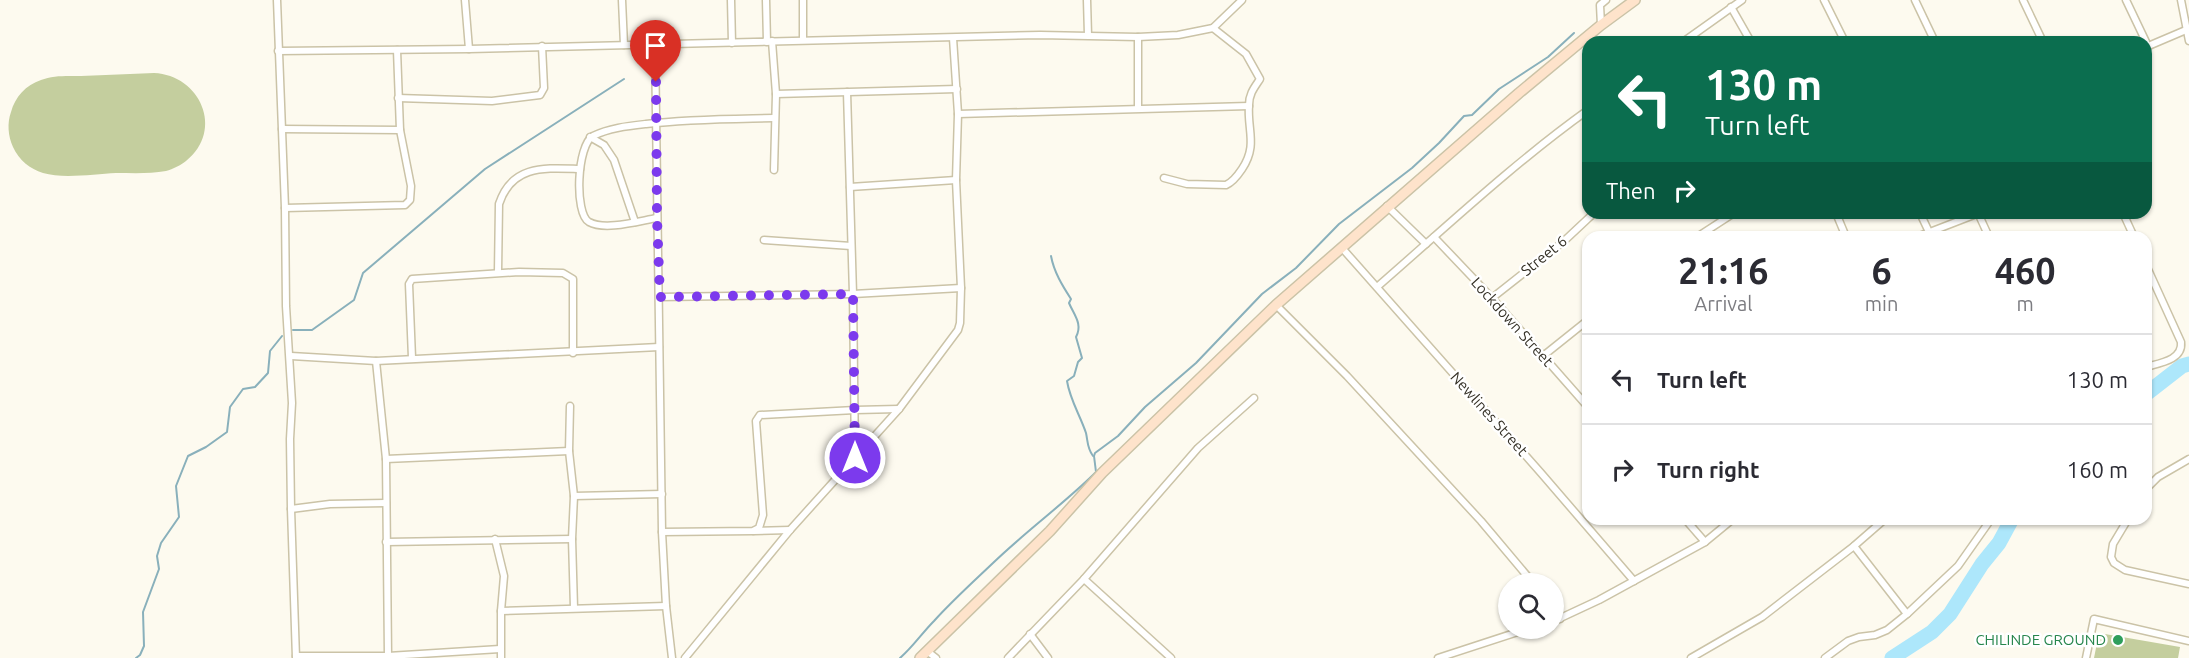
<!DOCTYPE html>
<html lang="en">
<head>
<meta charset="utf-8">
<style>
	body { margin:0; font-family:Ubuntu,sans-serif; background:#f7f7f7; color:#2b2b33; height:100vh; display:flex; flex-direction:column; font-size:22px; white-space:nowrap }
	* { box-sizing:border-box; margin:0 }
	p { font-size:20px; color:#7c7c81 }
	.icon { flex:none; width:33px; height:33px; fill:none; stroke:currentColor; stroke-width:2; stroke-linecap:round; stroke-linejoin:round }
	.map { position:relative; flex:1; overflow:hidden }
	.sheet { position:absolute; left:1582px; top:231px; width:570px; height:294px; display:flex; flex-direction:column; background:#fff; border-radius:18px; box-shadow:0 2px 4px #0004 }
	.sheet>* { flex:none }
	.banner { position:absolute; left:1582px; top:36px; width:570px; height:183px; border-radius:18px; box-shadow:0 2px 4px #0004; background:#0b6e4f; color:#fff; overflow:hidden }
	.tools { position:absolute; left:1498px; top:573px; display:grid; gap:12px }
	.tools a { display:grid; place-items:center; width:66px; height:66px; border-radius:50%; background:#fff; box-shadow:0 2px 4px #0004; font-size:30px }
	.pin { position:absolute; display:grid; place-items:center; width:51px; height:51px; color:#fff; margin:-62px -26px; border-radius:50% 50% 50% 0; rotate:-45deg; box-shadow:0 0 6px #0007 }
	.pin .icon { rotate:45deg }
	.me { position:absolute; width:66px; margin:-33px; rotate:0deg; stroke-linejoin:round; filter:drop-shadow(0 0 4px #0008) }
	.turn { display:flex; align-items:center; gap:21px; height:126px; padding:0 24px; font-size:27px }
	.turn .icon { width:78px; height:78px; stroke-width:2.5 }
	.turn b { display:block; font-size:42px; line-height:51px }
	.then { display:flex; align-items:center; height:57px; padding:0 24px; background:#0003; gap:12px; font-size:22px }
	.eta { display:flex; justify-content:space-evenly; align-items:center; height:102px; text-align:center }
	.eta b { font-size:36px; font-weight:700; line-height:42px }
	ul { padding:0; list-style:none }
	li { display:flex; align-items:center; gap:18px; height:90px; padding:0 24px; border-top:2px solid #e1e1e2 }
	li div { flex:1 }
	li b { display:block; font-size:22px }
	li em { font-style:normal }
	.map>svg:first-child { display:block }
</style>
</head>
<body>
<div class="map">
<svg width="2189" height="658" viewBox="0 0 2189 658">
	<rect width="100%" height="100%" fill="#fdfaef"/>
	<g fill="#c4ce9e">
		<path d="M 154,73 C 200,75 225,130 186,161 C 181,165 173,169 166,171 C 150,174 132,173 116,173 C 95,174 63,179 43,173 C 30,169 19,160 13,147 C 8,136 7,123 11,112 C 15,97 26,85 41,80 C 53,75 68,76 81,76 C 106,75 130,74 154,73 Z"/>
		<path d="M 2099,633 L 2180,647 L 2178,658 L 2094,658 Z"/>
	</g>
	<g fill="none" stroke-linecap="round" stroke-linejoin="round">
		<g stroke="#89b0bb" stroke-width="2">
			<path d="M 1051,256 C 1054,272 1062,285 1071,299 L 1069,303 C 1074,315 1083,324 1076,337 L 1082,358 L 1078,362 L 1074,376 L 1067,381 C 1070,400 1080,415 1086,433 C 1088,442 1087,448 1093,456"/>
			<path d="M 293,330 L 312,330 L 354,300 L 363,273 L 485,169 L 624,79"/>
			<path d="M 136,658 L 140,655 L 144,646 L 143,612 L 159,569 L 157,556 L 161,543 L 179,517 L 176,486 L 188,456 L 206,447 L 227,432 L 230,407 L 243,389 L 255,387 L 268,373 L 270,351 L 282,336"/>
			<path d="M 900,658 C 913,647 922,633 934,621 C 952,601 973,582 993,563 C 1025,532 1061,506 1093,475 L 1096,472 L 1094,456 L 1095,453 L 1118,436 L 1145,407 L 1196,363 L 1262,294 L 1296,268 L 1339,224 L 1412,168 L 1439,143 L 1464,116 L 1472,115 L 1499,89 L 1548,57 L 1574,33"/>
		</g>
		<g stroke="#ade7fb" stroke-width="15">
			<path d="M 2146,394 L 2182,366 L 2189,364"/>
			<path d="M 1892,658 L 1932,632 L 1950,614 L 1982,564 L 1999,543 L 2012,519"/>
		</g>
		<g stroke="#cbc3a7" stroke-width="9">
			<g id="street">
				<path d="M 277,0 L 285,208 L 286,306 L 292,403 L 290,439 L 291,509 L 296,658"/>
				<path d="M 465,0 L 469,49"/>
				<path d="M 622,0 L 624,45"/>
				<path d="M 731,0 L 732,43"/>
				<path d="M 766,0 L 767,42"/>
				<path d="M 1087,0 L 1088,35"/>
				<path d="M 1824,0 L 1845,42"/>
				<path d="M 1915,0 L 1935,42"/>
				<path d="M 2023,0 L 2043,42"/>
				<path d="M 2126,0 L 2146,42"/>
				<path d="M 2181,0 L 2189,41"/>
				<path d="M 1731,7 L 1751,42"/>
				<path d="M 1601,25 L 1600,5 L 1606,0"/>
				<path d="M 803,40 L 803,0"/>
				<path d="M 772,41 L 776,94 L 774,170"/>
				<path d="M 1683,42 L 1742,0"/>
				<path d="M 655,45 L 662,532 L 666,606 L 672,658"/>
				<path d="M 2146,47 L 2186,30"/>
				<path d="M 278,51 L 469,49 L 1040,35 L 1138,37 L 1178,35 L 1213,28 L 1242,0"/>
				<path d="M 847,92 L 853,294 L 855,458"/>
				<path d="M 776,94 L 957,89"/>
				<path d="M 398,98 L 492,101 L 540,95 L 544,88 L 542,46"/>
				<path d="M 1138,108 L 1138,37"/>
				<path d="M 958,114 L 1249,106"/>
				<path d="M 282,129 L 400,130"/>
				<path d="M 590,137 L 604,145 L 614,160 L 635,222"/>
				<path d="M 1164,178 L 1187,184 L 1226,185 C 1233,182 1238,175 1242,169 C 1258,145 1247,130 1249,105 C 1249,94 1254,88 1260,79 L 1246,54 L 1213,28"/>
				<path d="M 850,187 L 956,180"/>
				<path d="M 1387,206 L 1426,244"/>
				<path d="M 285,208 L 405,205 L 410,200 L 411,186 L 400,130 L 397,50"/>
				<path d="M 1836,213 L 1846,237"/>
				<path d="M 1920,213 L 1929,232"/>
				<path d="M 1978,213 L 1989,237"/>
				<path d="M 2123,213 L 2134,237"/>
				<path d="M 657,218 C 639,221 605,231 589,222 C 574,213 577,145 593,136 C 609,128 628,126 646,124 C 689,119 731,119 774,118"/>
				<path d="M 1434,237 L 1492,298 L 1588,407"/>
				<path d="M 1697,237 L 1734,213"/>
				<path d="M 1917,237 L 1979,213"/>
				<path d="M 764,240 L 851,246"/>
				<path d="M 1342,248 L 1541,473 L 1634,581"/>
				<path d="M 2146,265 L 2181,342 C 2183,360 2160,363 2146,367"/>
				<path d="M 498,272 L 499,204 C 512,164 546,168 580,169"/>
				<path d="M 1377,287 C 1446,227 1514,163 1588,110"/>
				<path d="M 660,297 L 853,294 L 961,288"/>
				<path d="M 1492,298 L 1563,242 L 1594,213"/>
				<path d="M 1276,305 L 1347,376 L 1481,521 L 1534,584"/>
				<path d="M 291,356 L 376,361 L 659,347"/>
				<path d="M 1543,356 L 1588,320"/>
				<path d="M 412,358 L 409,284 L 412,279 L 519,272 L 563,273 L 573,279 L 573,353"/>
				<path d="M 376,361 L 386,459 L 388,656"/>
				<path d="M 570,406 L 569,451 L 574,496 L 572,539 L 574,608"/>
				<path d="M 386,459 L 569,451"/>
				<path d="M 2146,489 L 2158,477 L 2189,459"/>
				<path d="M 574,496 L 662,494"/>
				<path d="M 291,509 L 330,504 L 386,503"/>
				<path d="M 1685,519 L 1705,542"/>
				<path d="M 2128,519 L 2113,544 L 2111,557 L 2114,563 L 2125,570 L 2189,584"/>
				<path d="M 754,531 L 790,530"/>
				<path d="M 662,532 L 753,531 L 759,528 L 763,515 L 756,421 L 760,415 L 855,410 L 899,409"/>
				<path d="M 495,539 L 504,576 L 501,611 L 501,658"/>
				<path d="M 386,542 L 572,539"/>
				<path d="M 1854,546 L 1907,614"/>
				<path d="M 1084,579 L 1171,658"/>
				<path d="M 1554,610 L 1560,619"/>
				<path d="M 501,611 L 666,606"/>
				<path d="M 1554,621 L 1599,600 L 1705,542 L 1733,519"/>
				<path d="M 1030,634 L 1048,658"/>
				<path d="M 927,651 L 936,658"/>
				<path d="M 296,656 L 388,656 L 500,649"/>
				<path d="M 685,658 L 790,530 L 899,409 L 958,330 L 960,323 L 961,288 L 956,180 L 958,114 L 953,38"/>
				<path d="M 1008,658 L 1084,579 L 1198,448 L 1254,398"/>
				<path d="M 1438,658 L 1530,628"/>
				<path d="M 1691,658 L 1762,617 L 1854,546 L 1885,519"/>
				<path d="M 1825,658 L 1848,641 L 1859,637 L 1875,635 L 1887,630 L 1907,614 L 1958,566 L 1989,522"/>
				<path d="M 2086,658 L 2094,619 L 2189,641"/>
			</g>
		</g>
		<g stroke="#cbc3a7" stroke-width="12">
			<path id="secondary" d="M 920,658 L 1050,531 L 1102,473 L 1276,305 L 1519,93 L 1601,25 L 1635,0"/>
		</g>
		<use href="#street" stroke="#fff" stroke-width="6"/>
		<use href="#secondary" stroke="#fee3cb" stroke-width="9"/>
	</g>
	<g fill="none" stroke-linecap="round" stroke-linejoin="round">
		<path stroke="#7c3aed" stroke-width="10" stroke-dasharray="0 18" d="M 656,82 L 657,218 L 660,297 L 853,294 L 855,458"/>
	</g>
	<circle fill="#2e9e5b" stroke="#fff" stroke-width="2" cx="2118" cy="640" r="6"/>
	<g text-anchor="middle" stroke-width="5" stroke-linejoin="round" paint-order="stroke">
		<g font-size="15" fill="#343026" stroke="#fff">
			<text transform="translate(1544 256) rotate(-39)" y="5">Street 6</text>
			<text transform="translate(1512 322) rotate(48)" y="5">Lockdown Street</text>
			<text transform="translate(1489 414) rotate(48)" y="5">Newlines Street</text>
		</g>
		<g font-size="15" fill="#27864d" stroke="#fff" text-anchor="end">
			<text x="2106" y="645">CHILINDE GROUND</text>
		</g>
	</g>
</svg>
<div class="tools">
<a><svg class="icon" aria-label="search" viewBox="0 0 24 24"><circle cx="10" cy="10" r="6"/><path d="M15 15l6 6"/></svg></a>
</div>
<div class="pin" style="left:656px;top:82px;background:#d93025"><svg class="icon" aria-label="arrive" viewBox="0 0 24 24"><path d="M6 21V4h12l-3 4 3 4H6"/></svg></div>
<svg class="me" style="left:855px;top:458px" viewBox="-20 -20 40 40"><circle r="17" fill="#7c3aed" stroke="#fff" stroke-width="3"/><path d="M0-11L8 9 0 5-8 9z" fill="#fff"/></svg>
<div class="banner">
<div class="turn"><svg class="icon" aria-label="left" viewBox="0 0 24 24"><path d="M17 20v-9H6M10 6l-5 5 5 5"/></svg><div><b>130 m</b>Turn left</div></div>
<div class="then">Then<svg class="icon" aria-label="right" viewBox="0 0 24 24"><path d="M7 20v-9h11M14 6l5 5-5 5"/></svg></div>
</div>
<section class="sheet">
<div class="eta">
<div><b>21:16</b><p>Arrival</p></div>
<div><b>6</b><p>min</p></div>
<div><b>460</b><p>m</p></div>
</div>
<ul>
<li><svg class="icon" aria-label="left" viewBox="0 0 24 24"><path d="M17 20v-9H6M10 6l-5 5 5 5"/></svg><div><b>Turn left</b></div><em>130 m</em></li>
<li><svg class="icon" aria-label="right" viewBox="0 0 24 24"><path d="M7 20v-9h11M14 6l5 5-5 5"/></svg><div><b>Turn right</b></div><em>160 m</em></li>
</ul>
</section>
</div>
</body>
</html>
